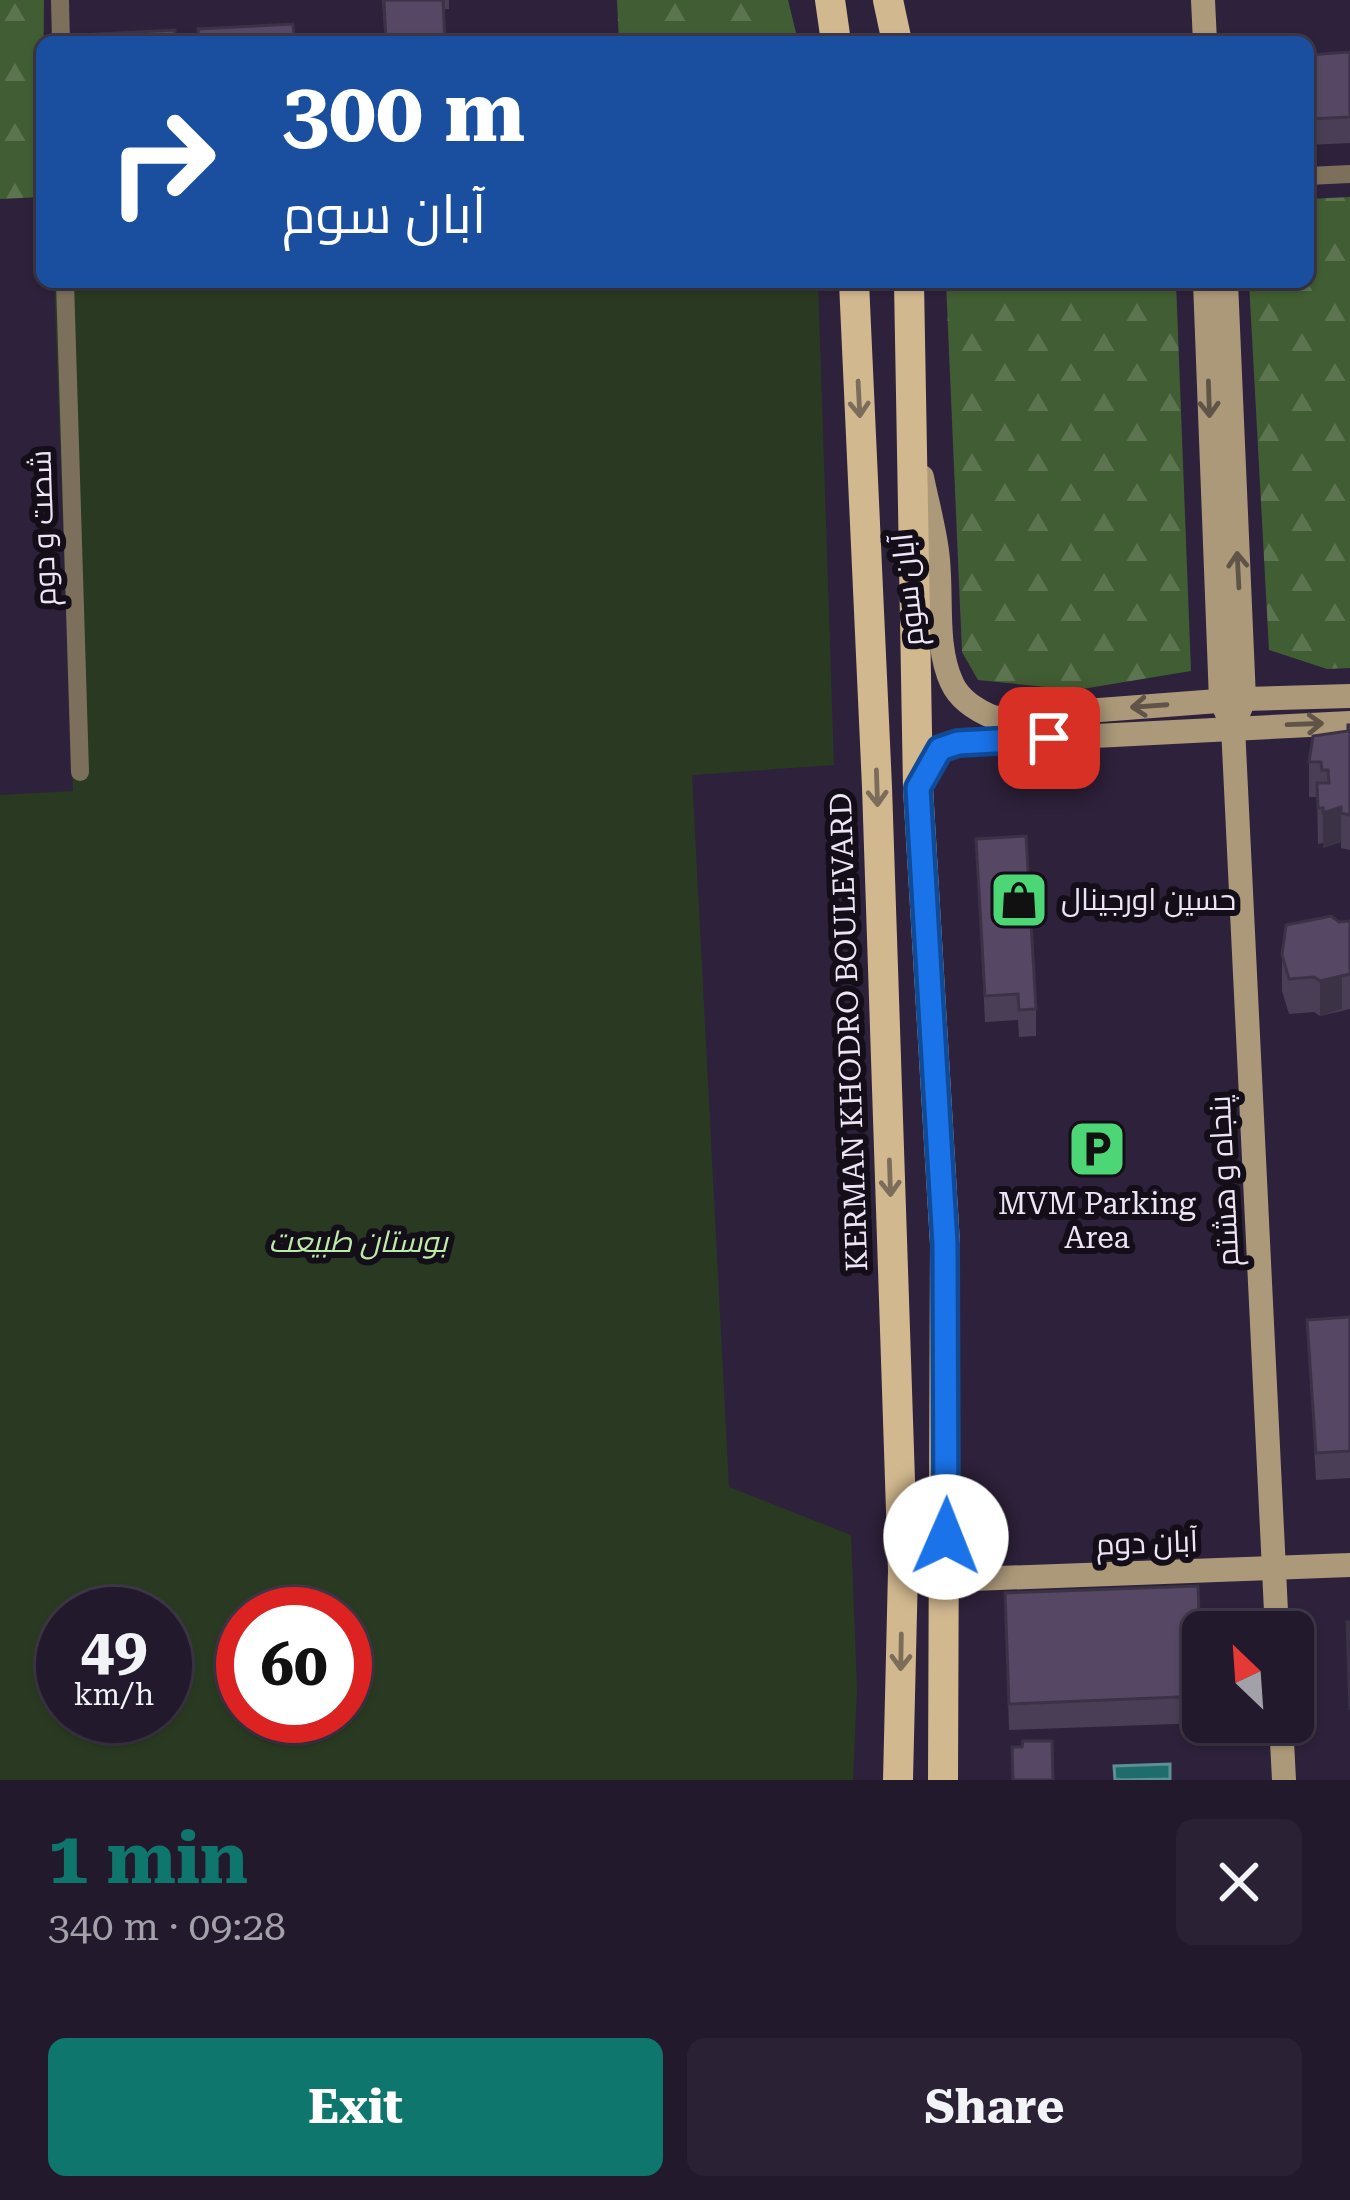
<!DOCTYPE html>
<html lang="en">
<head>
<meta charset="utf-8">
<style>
	body { margin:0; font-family:"Roboto Serif",Cairo,serif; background:#2a2234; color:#f1f3f6; height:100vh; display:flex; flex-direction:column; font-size:45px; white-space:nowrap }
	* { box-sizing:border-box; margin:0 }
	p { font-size:39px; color:#a2a0a9 }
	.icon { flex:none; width:66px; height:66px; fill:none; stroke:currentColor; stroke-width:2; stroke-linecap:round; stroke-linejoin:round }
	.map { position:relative; height:1780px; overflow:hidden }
	.drawer { display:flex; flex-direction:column; background:#22192c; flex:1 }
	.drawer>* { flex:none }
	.guide { position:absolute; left:36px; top:36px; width:1278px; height:252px; border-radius:18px; box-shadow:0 3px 9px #0004,0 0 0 3px #3f3848; background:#1a4fa0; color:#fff; overflow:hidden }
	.needle { width:78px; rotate:335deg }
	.controls { position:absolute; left:1182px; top:1611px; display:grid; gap:24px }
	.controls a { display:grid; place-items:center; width:132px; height:132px; border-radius:18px; background:#22192c; box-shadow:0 3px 9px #0004,0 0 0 3px #3f3848; font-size:60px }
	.speed { position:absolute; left:36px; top:1587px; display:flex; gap:24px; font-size:60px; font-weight:700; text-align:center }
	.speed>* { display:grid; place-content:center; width:156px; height:156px; border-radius:50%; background:#22192c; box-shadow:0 3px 9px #0004,0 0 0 3px #3f3848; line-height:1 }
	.speed small { font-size:30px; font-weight:400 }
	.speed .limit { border:18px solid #d22; background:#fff; color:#111 }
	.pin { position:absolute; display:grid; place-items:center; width:102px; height:102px; color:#fff; margin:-51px; border-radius:24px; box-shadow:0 6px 18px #0006 }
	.me { position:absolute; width:132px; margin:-66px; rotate:1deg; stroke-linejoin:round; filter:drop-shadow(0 0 9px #0008) }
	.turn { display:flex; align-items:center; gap:42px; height:252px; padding:0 48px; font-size:54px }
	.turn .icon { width:156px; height:156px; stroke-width:2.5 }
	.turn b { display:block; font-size:84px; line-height:102px }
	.round { display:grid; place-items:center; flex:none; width:126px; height:126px; border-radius:18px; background:#2a2234 }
	.head { display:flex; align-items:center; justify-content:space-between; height:204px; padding:0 48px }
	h1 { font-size:72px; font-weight:700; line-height:90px; color:#0f766e }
	.primary-button { display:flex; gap:24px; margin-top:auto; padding:24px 48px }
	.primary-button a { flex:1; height:138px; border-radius:18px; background:#0f766e; color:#fff; font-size:48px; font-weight:700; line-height:138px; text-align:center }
	.primary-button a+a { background:#2a2234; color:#f1f3f6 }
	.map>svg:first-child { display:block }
</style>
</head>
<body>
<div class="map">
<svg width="1350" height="1780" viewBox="0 0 1350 1780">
	<defs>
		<pattern id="forest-firs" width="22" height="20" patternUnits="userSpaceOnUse" patternTransform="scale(3)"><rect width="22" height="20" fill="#415d33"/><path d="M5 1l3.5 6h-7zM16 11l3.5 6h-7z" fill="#5d7451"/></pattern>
		<pattern id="water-waves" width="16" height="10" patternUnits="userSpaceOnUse" patternTransform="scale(3)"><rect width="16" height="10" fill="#1f6c6c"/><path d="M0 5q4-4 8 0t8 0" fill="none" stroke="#408182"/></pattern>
	</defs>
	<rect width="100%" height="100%" fill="#2e213b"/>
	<g fill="url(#forest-firs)">
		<path d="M 0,0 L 44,0 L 42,197 L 0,199 Z"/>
		<path d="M 617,0 L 788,0 L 797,37 L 619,42 Z"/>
		<path d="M 1350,197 L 1350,668 L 1327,669 L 1269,650 L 1249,282 L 1308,282 L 1308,199 Z"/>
		<path d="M 946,282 L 1176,282 L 1191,671 L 1076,690 L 978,680 L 962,652 Z"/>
	</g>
	<path fill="#2a3a22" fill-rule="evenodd" d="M 54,282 L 818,282 L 834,765 L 692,775 L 729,1487 L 851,1535 L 857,1689 L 853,1780 L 0,1780 L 0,795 L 73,791 ZM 63,1614 L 165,1614 L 165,1716 L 63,1716 ZM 243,1614 L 345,1614 L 345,1716 L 243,1716 Z"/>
	<path fill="url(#water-waves)" stroke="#5d9095" stroke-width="3" d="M 1170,1764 L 1170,1779 L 1115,1780 L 1114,1766 Z"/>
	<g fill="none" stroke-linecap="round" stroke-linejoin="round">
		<g stroke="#7c705d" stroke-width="18">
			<path d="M 60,0 L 61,42"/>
			<path d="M 1308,176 L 1350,174"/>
			<path d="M 65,282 L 80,772"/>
		</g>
		<g stroke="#ac9979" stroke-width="24">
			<path d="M 1203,0 L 1205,42"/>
			<path d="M 1205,282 L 1221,700 L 1233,727 L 1277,1632"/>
			<path d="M 1226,282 L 1244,699 L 1238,714"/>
			<path d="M 922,477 C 927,502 934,527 937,551 C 943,593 934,645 952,683 C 960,701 978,711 995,718 L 1244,699 L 1350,696"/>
			<path d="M 919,785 L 940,749 L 958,743 L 1350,723"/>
			<path d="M 946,1580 L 1350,1565"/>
			<path d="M 1281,1722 L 1284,1780"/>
		</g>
		<g stroke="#d1b88f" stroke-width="30">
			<path d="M 830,0 L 836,42"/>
			<path d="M 888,0 L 897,42"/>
			<path d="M 854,282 L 877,787 L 903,1571 L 898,1780"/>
			<path d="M 909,282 L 918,788 L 945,1244 L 943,1780"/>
		</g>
	</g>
	<g fill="#4a3e56">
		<path d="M 382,0 L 449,0 L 449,9 L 443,9 L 445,42 L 385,42 Z"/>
		<path d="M 1350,52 L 1350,143 L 1308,145 L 1308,55 Z"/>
		<path d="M 1350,725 L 1350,850 L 1341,848 L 1341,842 L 1323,848 L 1323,843 L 1318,844 L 1317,797 L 1309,797 L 1309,762 L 1348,731 Z"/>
		<path d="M 976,839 L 1036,1009 L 1036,1036 L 1019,1037 L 1018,1020 L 985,1022 Z"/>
		<path d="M 1350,921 L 1350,1009 L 1320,1016 L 1314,1012 L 1289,1014 L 1282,991 L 1282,955 L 1339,922 Z"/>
		<path d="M 1350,1317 L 1350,1478 L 1316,1480 L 1307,1320 Z"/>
		<path d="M 1005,1593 L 1202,1696 L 1202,1723 L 1009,1730 Z"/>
	</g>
	<g fill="#3c3246">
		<path d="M 1341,807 L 1341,842 L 1323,848 L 1323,813 Z"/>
		<path d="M 1342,974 L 1342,1009 L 1320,1016 L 1320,981 Z"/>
	</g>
	<g fill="#564864" stroke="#3c3246" stroke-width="3">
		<path d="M 384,0 L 443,0 L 445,42 L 386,42 Z"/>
		<path d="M 293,24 L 294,42 L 199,42 L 198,29 Z"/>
		<path d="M 175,30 L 175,42 L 80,42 L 80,35 Z"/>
		<path d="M 1350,52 L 1350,117 L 1308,119 L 1308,55 Z"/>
		<path d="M 1348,725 L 1350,725 L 1350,815 L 1341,813 L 1341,807 L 1323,813 L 1323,808 L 1318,808 L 1317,783 L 1329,783 L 1328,770 L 1322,770 L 1321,762 L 1309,762 L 1313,736 L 1348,731 Z"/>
		<path d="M 1026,836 L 1036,1009 L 1019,1010 L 1018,994 L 985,996 L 976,839 Z"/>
		<path d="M 1331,916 L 1339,922 L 1350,921 L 1350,974 L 1320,981 L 1314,977 L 1289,979 L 1282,955 L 1286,925 Z"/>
		<path d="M 1350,1317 L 1350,1451 L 1316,1453 L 1307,1320 Z"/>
		<path d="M 1198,1586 L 1202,1696 L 1009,1704 L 1005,1593 Z"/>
		<path d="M 1347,1622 L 1350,1622 L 1350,1710 Z"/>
		<path d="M 1023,1741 L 1052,1741 L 1053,1780 L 1013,1780 L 1012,1747 L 1022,1747 Z"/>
	</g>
	<defs><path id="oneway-shaft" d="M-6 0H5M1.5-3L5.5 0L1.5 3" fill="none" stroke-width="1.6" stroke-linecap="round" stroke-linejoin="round" transform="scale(3)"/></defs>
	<g stroke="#7c6c5a">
		<use href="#oneway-shaft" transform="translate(859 399) rotate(87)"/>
		<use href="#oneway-shaft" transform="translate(877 788) rotate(88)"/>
		<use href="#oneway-shaft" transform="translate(890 1178) rotate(88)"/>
		<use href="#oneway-shaft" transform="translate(901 1652) rotate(91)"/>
	</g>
	<g stroke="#605449">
		<use href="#oneway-shaft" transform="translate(1209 399) rotate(88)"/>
		<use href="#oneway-shaft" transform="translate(1238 570) rotate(-93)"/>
		<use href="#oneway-shaft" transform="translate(1149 706) rotate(176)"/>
		<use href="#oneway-shaft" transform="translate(1305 724) rotate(-2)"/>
	</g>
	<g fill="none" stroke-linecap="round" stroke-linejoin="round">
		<g stroke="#114b97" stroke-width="30">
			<path id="route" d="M 946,1537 L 945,1244 L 918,788 L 940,749 L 958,743 L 1049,738"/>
		</g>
		<use href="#route" stroke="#1a73e8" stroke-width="21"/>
	</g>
	<defs>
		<g id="shop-square" transform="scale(3)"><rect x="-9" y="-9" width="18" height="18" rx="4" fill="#4dd676" stroke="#140e19"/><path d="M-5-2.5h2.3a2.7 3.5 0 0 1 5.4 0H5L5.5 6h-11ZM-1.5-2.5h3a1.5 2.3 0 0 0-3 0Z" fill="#111"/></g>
		<g id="parking-square" transform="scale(3)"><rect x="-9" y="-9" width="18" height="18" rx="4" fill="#4dd676" stroke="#140e19"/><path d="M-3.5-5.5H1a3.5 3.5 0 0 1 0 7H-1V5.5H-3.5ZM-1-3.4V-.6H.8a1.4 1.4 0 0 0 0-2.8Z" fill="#111"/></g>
	</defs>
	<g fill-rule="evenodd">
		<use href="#shop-square" x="1019" y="900"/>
		<use href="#parking-square" x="1097" y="1149"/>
	</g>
	<g text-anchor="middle" stroke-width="12" stroke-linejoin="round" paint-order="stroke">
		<g font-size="30" fill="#ede5f6" stroke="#140e19">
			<text transform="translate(43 528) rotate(-92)" y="10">شصت و دوم</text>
			<text transform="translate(908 590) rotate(-96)" y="10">آبان سوم</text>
			<text transform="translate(849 1032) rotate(-92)" y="10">KERMAN KHODRO BOULEVARD</text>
			<text transform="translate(1224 1181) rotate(-93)" y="10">پنجاه و هشتم</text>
			<text transform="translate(1147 1543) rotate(-2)" y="10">آبان دوم</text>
		</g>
		<g font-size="30" fill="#ede5f6" stroke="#140e19" text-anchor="start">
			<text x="1061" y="910">حسین اورجینال</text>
			<text x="1097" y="1214" text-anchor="middle">MVM Parking<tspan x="1097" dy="34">Area</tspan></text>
		</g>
		<g font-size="30" font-style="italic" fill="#beeca8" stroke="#140e19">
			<text x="358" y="1252">بوستان طبیعت</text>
		</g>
	</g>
</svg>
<div class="controls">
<a><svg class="needle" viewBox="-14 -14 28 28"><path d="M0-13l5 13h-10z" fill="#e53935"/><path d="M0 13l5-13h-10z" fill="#a2a0a9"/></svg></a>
</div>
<div class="speed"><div>49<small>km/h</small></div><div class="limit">60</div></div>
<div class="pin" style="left:1049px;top:738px;background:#d93025"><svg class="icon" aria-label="arrive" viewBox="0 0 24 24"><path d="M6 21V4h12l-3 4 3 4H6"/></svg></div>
<svg class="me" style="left:946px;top:1537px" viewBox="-20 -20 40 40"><circle r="19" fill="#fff"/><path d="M0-13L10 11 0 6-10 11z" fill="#1a73e8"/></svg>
<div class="guide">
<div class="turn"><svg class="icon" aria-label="right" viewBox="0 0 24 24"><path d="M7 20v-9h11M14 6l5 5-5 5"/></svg><div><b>300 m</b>آبان سوم</div></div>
</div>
</div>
<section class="drawer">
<div class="head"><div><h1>1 min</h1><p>340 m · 09:28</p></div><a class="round"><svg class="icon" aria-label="close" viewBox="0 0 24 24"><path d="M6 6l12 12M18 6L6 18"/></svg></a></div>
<div class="primary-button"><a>Exit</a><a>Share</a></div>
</section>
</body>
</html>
